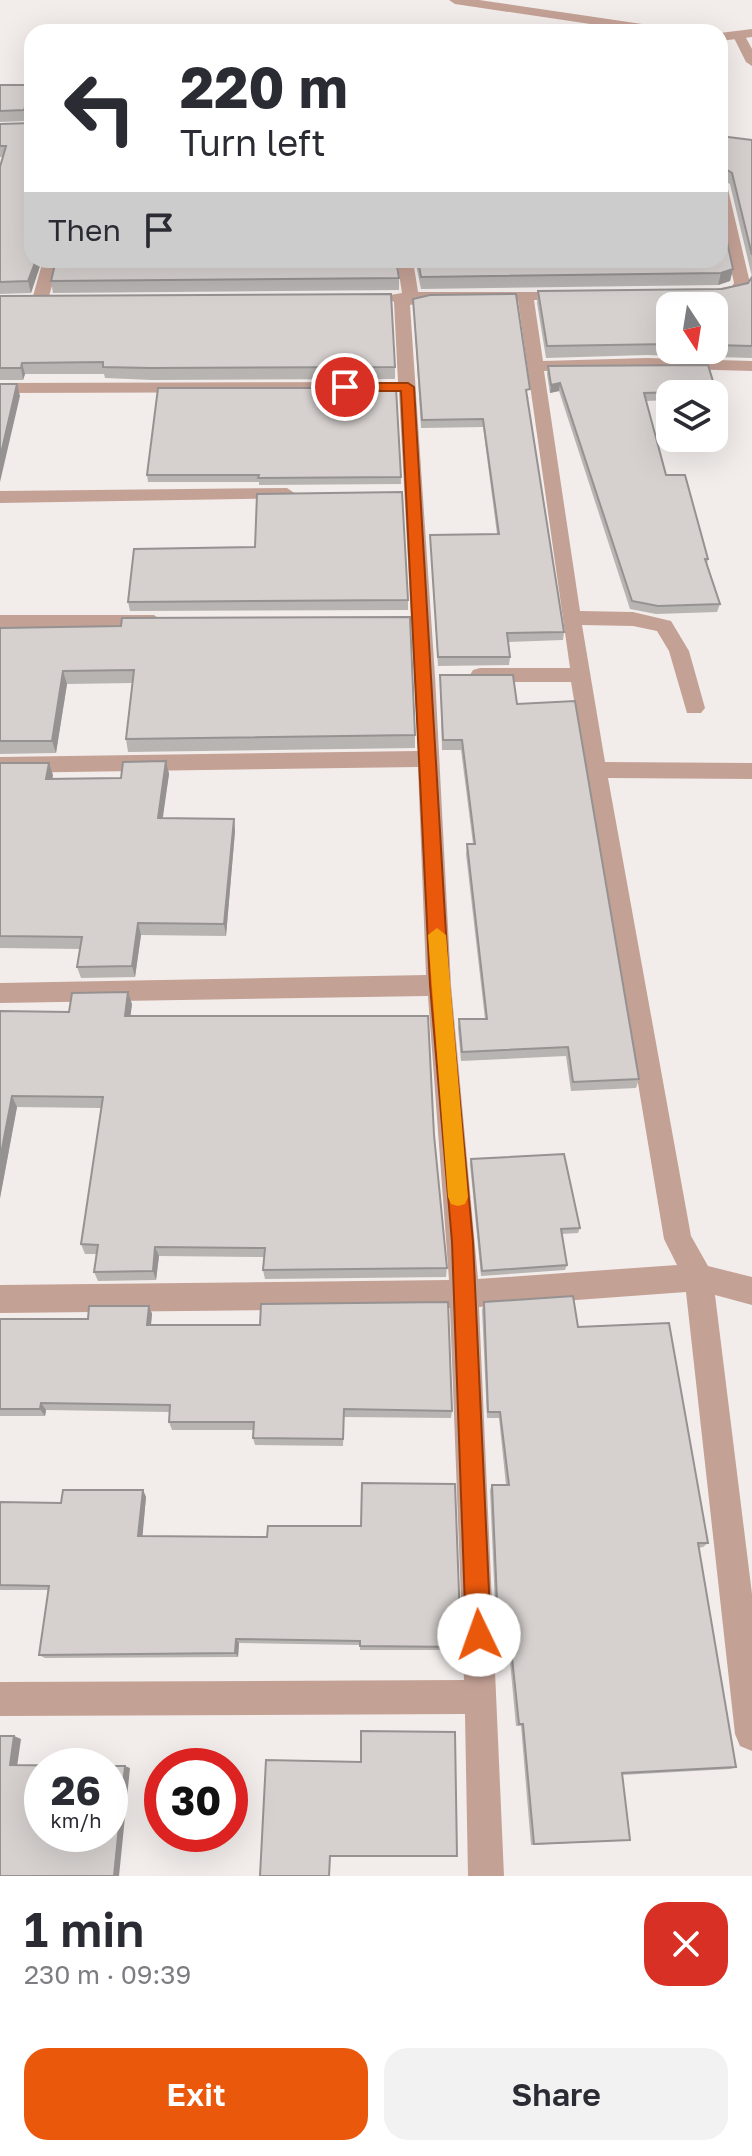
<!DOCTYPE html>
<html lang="en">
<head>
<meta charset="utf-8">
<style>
	body { margin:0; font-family:"Golos Text",sans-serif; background:#f2f2f3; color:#2b2b33; height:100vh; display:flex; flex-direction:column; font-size:30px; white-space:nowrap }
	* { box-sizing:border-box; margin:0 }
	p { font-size:26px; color:#7c7c81 }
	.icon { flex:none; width:44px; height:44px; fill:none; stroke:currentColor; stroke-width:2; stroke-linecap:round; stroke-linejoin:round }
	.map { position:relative; height:1876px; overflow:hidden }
	.sheet { display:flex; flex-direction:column; background:#fff; flex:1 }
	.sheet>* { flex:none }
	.banner { position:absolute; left:24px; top:24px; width:704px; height:244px; border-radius:24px; box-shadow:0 8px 32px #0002; background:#fff; color:#2b2b33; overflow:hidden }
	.needle { width:52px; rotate:168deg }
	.buttons { position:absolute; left:656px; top:292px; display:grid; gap:16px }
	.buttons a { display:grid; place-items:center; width:72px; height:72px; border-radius:16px; background:#fff; box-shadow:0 8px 32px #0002; font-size:40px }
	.speed { position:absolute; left:24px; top:1748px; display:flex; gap:16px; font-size:40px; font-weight:700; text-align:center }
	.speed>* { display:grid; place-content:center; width:104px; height:104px; border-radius:50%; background:#fff; box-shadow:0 8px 32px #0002; line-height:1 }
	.speed small { font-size:20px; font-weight:400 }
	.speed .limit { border:12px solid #d22; background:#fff; color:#111 }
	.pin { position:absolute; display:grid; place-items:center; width:68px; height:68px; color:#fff; margin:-34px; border:4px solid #fff; border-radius:50%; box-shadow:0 2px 8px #0007 }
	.me { position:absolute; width:88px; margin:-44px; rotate:357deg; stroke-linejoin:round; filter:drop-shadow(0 0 6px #0008) }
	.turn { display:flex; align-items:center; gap:28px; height:168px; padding:0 24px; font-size:36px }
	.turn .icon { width:104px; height:104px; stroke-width:2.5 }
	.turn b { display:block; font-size:56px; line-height:68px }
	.then { display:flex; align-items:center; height:76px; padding:0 24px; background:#0003; gap:16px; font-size:30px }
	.round { display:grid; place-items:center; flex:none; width:84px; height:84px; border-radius:24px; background:#f2f2f3 }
	.overview { display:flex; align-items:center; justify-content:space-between; height:136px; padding:0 24px }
	h1 { font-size:48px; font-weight:600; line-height:60px }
	.cta { display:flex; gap:16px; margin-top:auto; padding:16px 24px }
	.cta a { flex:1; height:92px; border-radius:24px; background:#ea580c; color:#fff; font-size:32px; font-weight:600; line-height:92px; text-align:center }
	.cta a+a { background:#f2f2f3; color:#2b2b33 }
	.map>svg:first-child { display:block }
</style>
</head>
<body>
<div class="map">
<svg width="752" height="1876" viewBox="0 0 752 1876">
	<rect width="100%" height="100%" fill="#f2edeb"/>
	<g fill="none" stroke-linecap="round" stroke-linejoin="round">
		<g fill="#c4a195" fill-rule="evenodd">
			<path d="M 735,33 L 745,36 L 752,49 L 752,66 L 746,62 L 733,36 Z"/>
			<path d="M 720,181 L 727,185 L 750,283 L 743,293 L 711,299 L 703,294 L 705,291 L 732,286 L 734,283 L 720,218 Z"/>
			<path d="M 43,260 L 59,260 L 48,300 L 40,305 L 32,300 Z"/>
			<path d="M 397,260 L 413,260 L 418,292 L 577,292 L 577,298 L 571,300 L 534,300 L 543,361 L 647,358 L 752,361 L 752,371 L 647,368 L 544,371 L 580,611 L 633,612 L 671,621 L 689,651 L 705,708 L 701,713 L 687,713 L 669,651 L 657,631 L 633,626 L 582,625 L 605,762 L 752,763 L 752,779 L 608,778 L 691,1236 L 708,1266 L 752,1277 L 752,1305 L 715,1295 L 752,1594 L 752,1751 L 740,1746 L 735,1734 L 686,1292 L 479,1307 L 504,1876 L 468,1876 L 465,1714 L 0,1716 L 0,1682 L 464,1680 L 450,1308 L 0,1313 L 0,1285 L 449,1280 L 428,996 L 0,1003 L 0,983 L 426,975 L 418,767 L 0,773 L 0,757 L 418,751 L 399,392 L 0,393 L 0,383 L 398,382 L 394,302 L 388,298 L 390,295 L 402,293 ZM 518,300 L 570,668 L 480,668 L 473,670 L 470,675 L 473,680 L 480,682 L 571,682 L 664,1239 L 677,1265 L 478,1279 L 451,985 L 435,676 L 410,305 L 429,301 Z"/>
			<path d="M 287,488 L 296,494 L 293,498 L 0,503 L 0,491 Z"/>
			<path d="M 0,615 L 154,615 L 164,622 L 154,629 L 0,629 Z"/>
		</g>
		<g fill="#c4a195" fill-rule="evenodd">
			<path d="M 449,0 L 479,0 L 669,28 L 675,32 L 644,32 L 455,4 Z"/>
			<path d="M 752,29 L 752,37 L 720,41 L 720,33 Z"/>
		</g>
	</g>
	<g fill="#b8b4b2" fill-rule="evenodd">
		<path d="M 0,85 L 32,85 L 26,121 L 0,122 Z"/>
		<path d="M 32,123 L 32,260 L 42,260 L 31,293 L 0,294 L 0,167 L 3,157 L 0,157 L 0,124 Z"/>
		<path d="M 720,136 L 752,140 L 752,358 L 647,355 L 546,358 L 537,303 L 538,291 L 722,289 L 748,283 L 752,277 L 730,184 L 721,179 ZM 670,306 L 714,306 L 714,350 L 670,350 Z"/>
		<path d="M 415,260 L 720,260 L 733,269 L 730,281 L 718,285 L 421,289 Z"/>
		<path d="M 399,278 L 399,290 L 53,293 L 51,281 Z"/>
		<path d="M 0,296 L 395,367 L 395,379 L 152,380 L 105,378 L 104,374 L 25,374 L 23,380 L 0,380 Z"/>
		<path d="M 413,299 L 529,398 L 527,399 L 564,632 L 563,640 L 508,642 L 510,657 L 509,665 L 438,666 L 430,535 L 497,534 L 483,427 L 421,428 Z"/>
		<path d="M 548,366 L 716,391 L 715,399 L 714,394 L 670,394 L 670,400 L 646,401 L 666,475 L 708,559 L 707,564 L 720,604 L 717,612 L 656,614 L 630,609 L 559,391 L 550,393 L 547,374 Z"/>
		<path d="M 158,388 L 401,477 L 401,484 L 259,485 L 259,482 L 148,482 L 147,475 Z"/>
		<path d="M 408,600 L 408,610 L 130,611 L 128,602 Z"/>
		<path d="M 0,628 L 415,735 L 415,748 L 128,752 L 126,739 L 132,683 L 67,684 L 56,753 L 0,754 Z"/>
		<path d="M 440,675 L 517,704 L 639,1079 L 636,1088 L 571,1091 L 566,1056 L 461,1061 L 458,1028 L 459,1019 L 485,1019 L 466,854 L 467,844 L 473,844 L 461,750 L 442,750 Z"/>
		<path d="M 166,761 L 169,774 L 162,818 L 234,819 L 235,831 L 226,936 L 141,935 L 135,977 L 81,978 L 77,967 L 80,949 L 0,948 L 0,763 L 53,775 L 52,779 L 121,778 Z"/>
		<path d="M 132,1004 L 130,1016 L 434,1135 L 447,1268 L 446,1277 L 265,1279 L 263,1270 L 264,1257 L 159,1256 L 156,1280 L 98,1281 L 94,1272 L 96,1254 L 85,1254 L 81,1244 L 101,1108 L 17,1107 L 0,1198 L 0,1011 L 69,1012 Z"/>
		<path d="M 471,1159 L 580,1228 L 578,1233 L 562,1234 L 567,1265 L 565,1270 L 481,1276 L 470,1164 Z"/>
		<path d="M 484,1302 L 578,1327 L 708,1543 L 703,1547 L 698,1548 L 736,1767 L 730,1769 L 622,1775 L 630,1840 L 531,1845 L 521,1726 L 516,1726 L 509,1651 L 497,1651 L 490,1490 L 492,1485 L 506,1485 L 499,1418 L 487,1418 L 482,1310 Z"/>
		<path d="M 149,1306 L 152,1314 L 151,1325 L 452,1411 L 451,1418 L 344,1417 L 343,1446 L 255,1445 L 253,1438 L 254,1430 L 172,1430 L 169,1422 L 170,1412 L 46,1410 L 45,1416 L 0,1416 L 0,1319 L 88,1319 Z"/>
		<path d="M 143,1490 L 146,1497 L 142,1536 L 461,1647 L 460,1650 L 360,1650 L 360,1645 L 239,1643 L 238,1657 L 45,1658 L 39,1655 L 48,1590 L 0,1590 L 0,1502 L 61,1503 Z"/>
	</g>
	<g fill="#969291">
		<path d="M 32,87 L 32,104 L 26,121 L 24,110 Z"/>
		<path d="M 36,260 L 42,260 L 31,293 L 28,281 Z"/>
		<path d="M 733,269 L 730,281 L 718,285 L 721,273 Z"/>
		<path d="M 22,363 L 25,374 L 23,380 L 21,368 Z"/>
		<path d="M 560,383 L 559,391 L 550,393 L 551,385 Z"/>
		<path d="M 17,384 L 20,396 L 0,482 L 0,458 Z"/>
		<path d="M 63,671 L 67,684 L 56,753 L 52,741 Z"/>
		<path d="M 166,761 L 169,774 L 161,831 L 158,818 Z"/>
		<path d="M 49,763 L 53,775 L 50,792 L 46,779 Z"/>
		<path d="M 234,819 L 235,831 L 226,936 L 224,924 Z"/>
		<path d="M 138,923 L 141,935 L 135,977 L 132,966 Z"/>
		<path d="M 128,992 L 132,1004 L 129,1028 L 125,1016 Z"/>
		<path d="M 12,1096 L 17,1107 L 0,1198 L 0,1159 Z"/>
		<path d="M 155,1247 L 159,1256 L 156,1280 L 153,1271 Z"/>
		<path d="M 149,1306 L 152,1314 L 150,1333 L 147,1325 Z"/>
		<path d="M 41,1403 L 46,1410 L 45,1416 L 40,1409 Z"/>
		<path d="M 143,1490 L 146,1497 L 142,1542 L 138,1536 Z"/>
		<path d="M 236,1639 L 239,1643 L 238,1657 L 235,1653 Z"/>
		<path d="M 14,1736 L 21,1739 L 17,1767 L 10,1765 Z"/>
		<path d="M 125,1766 L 130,1768 L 119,1876 L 114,1876 Z"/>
	</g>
	<g fill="#d6d1cf" stroke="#969291" stroke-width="2">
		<path d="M 0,85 L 32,85 L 24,110 L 0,111 Z"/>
		<path d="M 32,123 L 32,260 L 36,260 L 28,281 L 0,282 L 0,167 L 6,146 L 0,146 L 0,124 Z"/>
		<path d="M 720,136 L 752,140 L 752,255 L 732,173 L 722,167 L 720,197 Z"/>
		<path d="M 720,210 L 733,269 L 721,273 L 421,277 L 418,260 L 720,260 Z"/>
		<path d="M 56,260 L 396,260 L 399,278 L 51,281 Z"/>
		<path d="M 752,277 L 752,346 L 714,345 L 714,306 L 670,306 L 670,344 L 547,346 L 538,291 L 722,289 L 748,283 Z"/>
		<path d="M 391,294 L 395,367 L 150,368 L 103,367 L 103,362 L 22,363 L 21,368 L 0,368 L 0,296 Z"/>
		<path d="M 516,294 L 530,389 L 526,390 L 564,632 L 507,633 L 510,657 L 438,657 L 430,535 L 499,534 L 483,419 L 422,420 L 413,299 L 430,295 Z"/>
		<path d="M 708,365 L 716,391 L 644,393 L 666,475 L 685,475 L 708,559 L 705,559 L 720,604 L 658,606 L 632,601 L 560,383 L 551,385 L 548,366 Z"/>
		<path d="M 0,384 L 17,384 L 0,458 Z"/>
		<path d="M 158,388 L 396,388 L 401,477 L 258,478 L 259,475 L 147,475 Z"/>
		<path d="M 402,492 L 408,600 L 128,602 L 134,549 L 255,547 L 257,494 Z"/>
		<path d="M 410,617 L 415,735 L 126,739 L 134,670 L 63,671 L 52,741 L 0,741 L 0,628 L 121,626 L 122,618 Z"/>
		<path d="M 440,675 L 513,675 L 517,704 L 575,701 L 639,1079 L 573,1082 L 568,1047 L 462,1052 L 459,1019 L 487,1019 L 467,844 L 475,844 L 462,740 L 443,740 Z"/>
		<path d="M 166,761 L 158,818 L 234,819 L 224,924 L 138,923 L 132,966 L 77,967 L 82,937 L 0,936 L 0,763 L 49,763 L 46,779 L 121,778 L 123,762 Z"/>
		<path d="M 128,992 L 125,1016 L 428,1016 L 434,1135 L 447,1268 L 263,1270 L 265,1248 L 155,1247 L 153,1271 L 94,1272 L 98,1245 L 81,1244 L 103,1097 L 12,1096 L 0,1159 L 0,1011 L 69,1012 L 72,993 Z"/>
		<path d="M 564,1154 L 580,1228 L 561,1229 L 567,1265 L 482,1271 L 471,1159 Z"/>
		<path d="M 573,1296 L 578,1327 L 669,1323 L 708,1543 L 698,1543 L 736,1767 L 622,1773 L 630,1840 L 534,1844 L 523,1724 L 519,1724 L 511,1648 L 499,1647 L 492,1485 L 509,1485 L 500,1412 L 488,1412 L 484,1302 Z"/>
		<path d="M 448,1302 L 452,1411 L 344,1409 L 343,1439 L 253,1438 L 254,1422 L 169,1422 L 170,1405 L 41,1403 L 40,1409 L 0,1409 L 0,1319 L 88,1319 L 89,1306 L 149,1306 L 147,1325 L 260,1325 L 261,1304 Z"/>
		<path d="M 362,1483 L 455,1484 L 461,1647 L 360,1646 L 360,1641 L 236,1639 L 235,1653 L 39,1655 L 49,1586 L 0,1585 L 0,1502 L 61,1503 L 63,1490 L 143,1490 L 138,1536 L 267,1537 L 268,1526 L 361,1526 Z"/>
		<path d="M 361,1731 L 455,1732 L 457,1856 L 330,1856 L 329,1876 L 260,1876 L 266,1760 L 361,1762 Z"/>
		<path d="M 0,1736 L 14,1736 L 10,1765 L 98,1766 L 42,1766 L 42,1834 L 110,1834 L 110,1766 L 125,1766 L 114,1876 L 0,1876 Z"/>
	</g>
	<path fill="#ea580c" stroke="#983908" stroke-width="2" d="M 408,383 L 414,387 L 449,985 L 473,1242 L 491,1635 L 488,1644 L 479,1648 L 470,1644 L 466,1635 L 452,1242 L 430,985 L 401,391 L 345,391 L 339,387 L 345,383 Z"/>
	<path fill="#f59e0b" d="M 437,928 L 446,935 L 468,1197 L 465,1204 L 458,1206 L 451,1204 L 448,1197 L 428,935 Z"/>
</svg>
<div class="buttons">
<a><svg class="needle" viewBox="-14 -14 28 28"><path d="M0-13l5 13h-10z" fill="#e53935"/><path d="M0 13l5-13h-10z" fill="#7c7c81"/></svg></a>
<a><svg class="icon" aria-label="layers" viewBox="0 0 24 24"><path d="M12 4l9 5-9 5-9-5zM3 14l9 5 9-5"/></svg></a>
</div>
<div class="speed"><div>26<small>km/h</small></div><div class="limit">30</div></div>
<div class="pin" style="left:345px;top:387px;background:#d93025"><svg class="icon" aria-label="arrive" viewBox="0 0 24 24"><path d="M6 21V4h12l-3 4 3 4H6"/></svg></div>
<svg class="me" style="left:479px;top:1635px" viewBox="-20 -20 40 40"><circle r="19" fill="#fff"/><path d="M0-13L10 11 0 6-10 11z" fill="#ea580c"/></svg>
<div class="banner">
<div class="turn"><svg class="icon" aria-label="left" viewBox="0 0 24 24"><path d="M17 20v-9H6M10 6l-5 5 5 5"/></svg><div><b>220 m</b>Turn left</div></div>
<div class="then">Then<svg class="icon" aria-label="arrive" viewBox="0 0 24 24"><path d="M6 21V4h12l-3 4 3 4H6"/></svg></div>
</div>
</div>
<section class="sheet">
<div class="overview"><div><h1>1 min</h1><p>230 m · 09:39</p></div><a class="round" style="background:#d93025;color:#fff"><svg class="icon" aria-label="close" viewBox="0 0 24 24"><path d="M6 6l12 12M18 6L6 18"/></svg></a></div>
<div class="cta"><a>Exit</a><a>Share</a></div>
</section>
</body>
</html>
